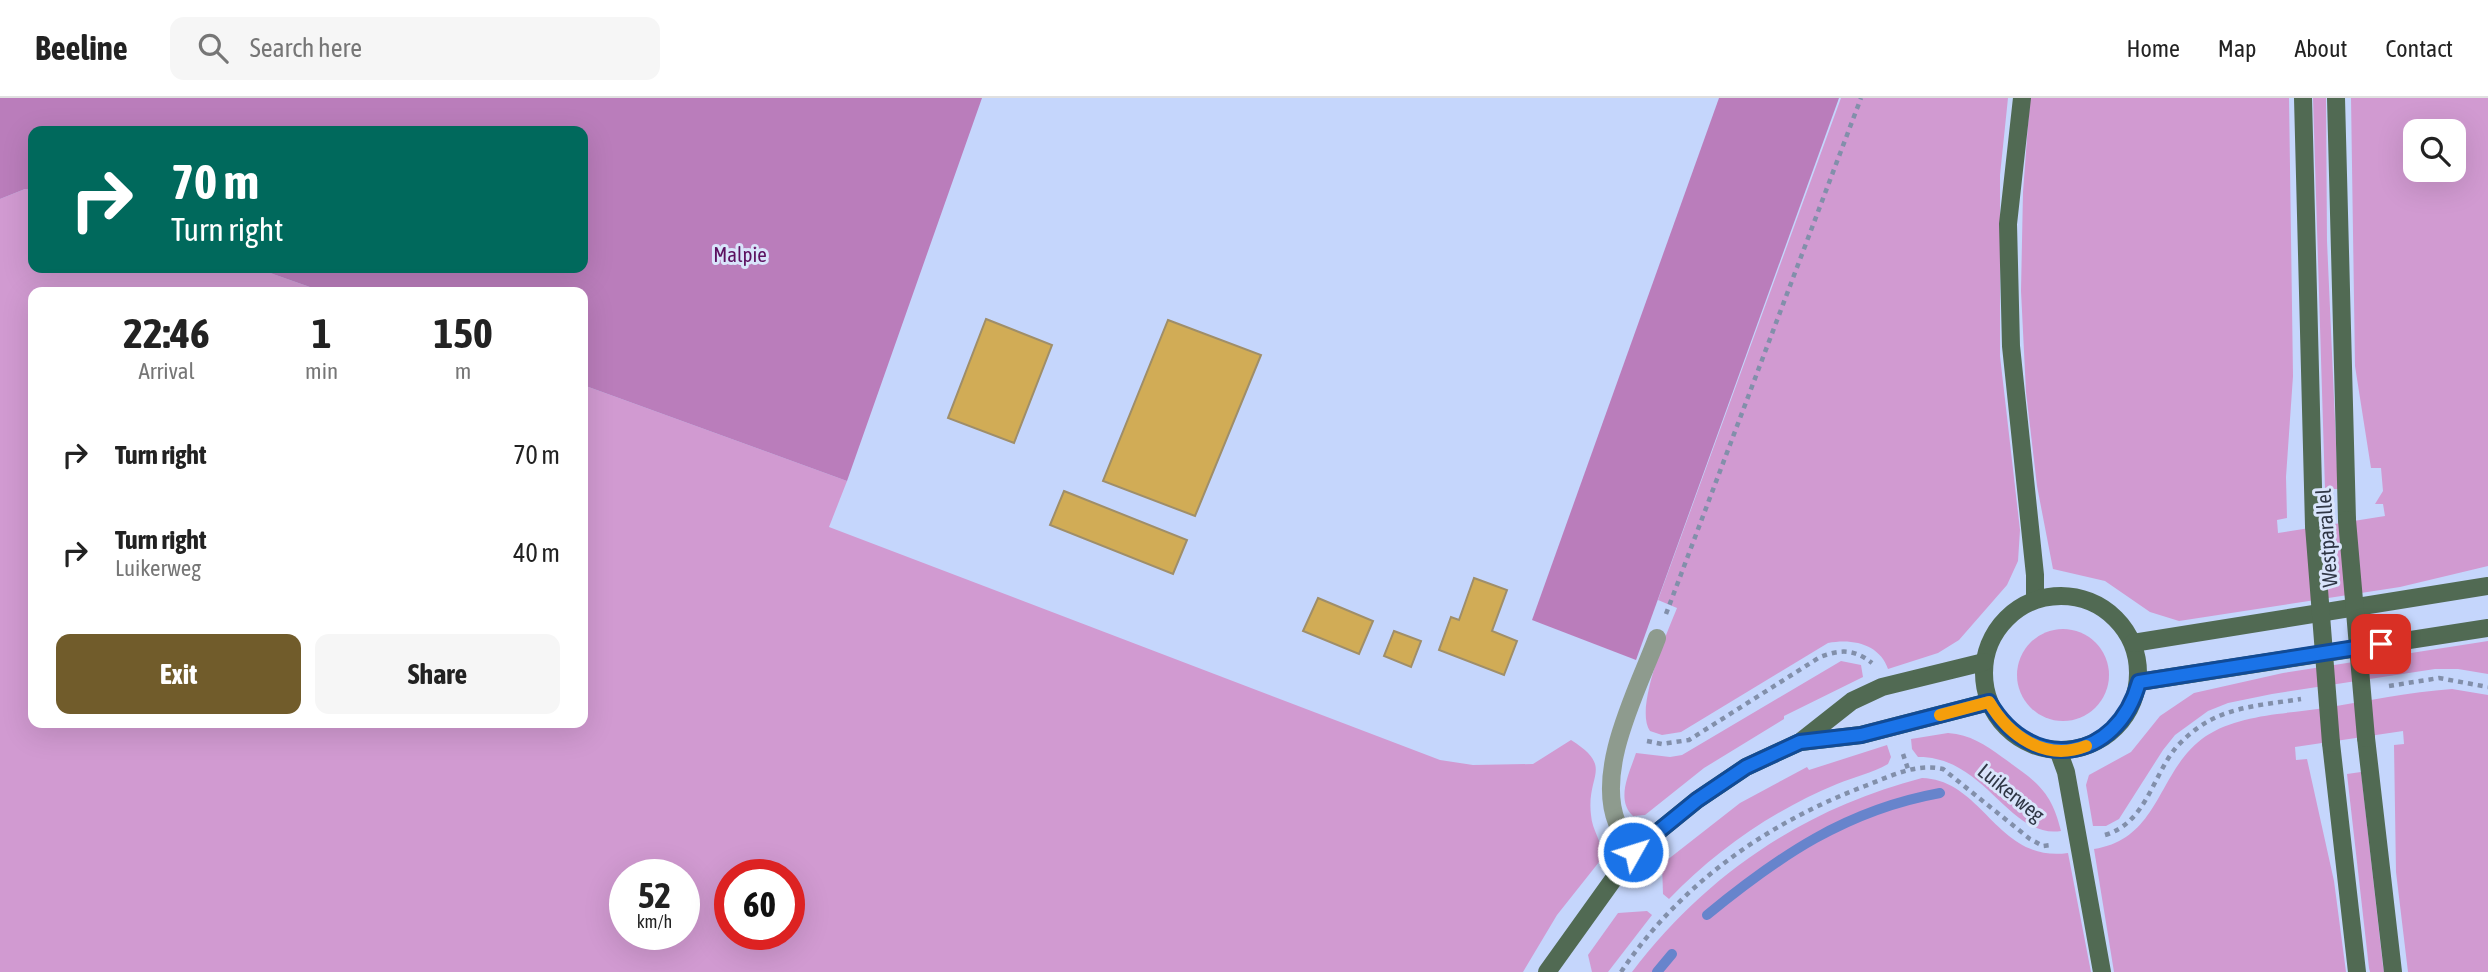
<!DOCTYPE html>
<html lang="en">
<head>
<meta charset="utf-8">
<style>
	body { margin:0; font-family:"Asap Condensed",sans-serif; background:#f6f6f6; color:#222; height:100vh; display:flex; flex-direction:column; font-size:26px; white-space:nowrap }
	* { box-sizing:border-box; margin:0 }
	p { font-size:23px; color:#767676 }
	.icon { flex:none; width:38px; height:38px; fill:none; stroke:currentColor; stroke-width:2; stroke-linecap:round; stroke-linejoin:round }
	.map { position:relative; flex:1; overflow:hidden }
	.details { position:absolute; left:28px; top:189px; width:560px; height:441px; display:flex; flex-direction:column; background:#fff; border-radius:14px; box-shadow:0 7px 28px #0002 }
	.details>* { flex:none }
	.banner { position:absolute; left:28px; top:28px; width:560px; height:147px; border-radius:14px; box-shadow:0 7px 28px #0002; background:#00695c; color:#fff; overflow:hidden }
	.tools { position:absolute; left:2403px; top:21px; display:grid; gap:14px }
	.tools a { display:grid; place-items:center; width:63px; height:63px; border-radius:14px; background:#fff; box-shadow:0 7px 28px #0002; font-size:35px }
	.speed { position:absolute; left:609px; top:761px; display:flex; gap:14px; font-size:35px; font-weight:700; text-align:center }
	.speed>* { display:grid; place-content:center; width:91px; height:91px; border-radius:50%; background:#fff; box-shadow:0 7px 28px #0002; line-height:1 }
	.speed small { font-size:18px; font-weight:400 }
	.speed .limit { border:10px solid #d22; background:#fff; color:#111 }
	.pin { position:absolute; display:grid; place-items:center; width:60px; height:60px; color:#fff; margin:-30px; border-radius:14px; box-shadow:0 4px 10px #0006 }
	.me { position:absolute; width:77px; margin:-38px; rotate:51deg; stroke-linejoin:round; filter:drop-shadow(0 0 5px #0008) }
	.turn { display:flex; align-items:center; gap:24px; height:147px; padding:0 28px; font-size:32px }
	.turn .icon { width:91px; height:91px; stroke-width:2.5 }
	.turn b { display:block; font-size:49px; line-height:60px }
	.eta { display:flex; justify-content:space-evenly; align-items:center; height:119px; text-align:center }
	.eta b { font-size:42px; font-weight:700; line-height:49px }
	.action { display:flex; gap:14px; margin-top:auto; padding:14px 28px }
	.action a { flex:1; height:80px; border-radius:14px; background:#715c2b; color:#fff; font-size:28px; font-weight:700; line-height:80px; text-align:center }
	.action a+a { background:#f6f6f6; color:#222 }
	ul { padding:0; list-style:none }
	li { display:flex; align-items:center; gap:21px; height:98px; padding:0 28px }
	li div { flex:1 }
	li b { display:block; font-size:26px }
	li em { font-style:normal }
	header { display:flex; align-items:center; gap:42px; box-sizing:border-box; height:98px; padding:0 35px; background:#fff; border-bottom:2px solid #e0e0e0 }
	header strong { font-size:33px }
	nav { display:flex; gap:38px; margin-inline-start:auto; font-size:24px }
	.search { width:490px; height:63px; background:#f6f6f6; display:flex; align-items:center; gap:18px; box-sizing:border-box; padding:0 24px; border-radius:14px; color:#767676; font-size:26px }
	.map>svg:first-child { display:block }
</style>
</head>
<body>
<header>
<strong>Beeline</strong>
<div class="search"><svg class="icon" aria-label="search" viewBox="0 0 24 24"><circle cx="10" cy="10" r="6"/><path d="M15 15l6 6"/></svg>Search here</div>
<nav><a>Home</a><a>Map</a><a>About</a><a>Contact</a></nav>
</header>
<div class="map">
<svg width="2488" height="874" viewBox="0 0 2488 874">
	<rect width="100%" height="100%" fill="#c5d6fc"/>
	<g fill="#d19ad1" fill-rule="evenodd">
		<path d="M 1841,0 L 2008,0 L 2000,77 L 2000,258 L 2020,432 L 2018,463 L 2007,487 L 1959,542 L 1938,555 L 1888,571 C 1880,547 1854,540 1828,545 L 1681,634 L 1662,637 L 1650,633 C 1634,611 1667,535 1677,510 L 1658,502 Z"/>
		<path d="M 2030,0 L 2289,0 L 2293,278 L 2286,379 L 2287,420 L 2277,422 L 2278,435 L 2385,418 L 2383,406 L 2375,406 L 2383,393 L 2381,370 L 2371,370 L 2355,268 L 2351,0 L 2488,0 L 2488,468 L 2400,489 L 2179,523 L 2150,514 L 2105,483 L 2053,471 L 2037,388 L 2026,294 L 2021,193 L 2023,94 ZM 2415,33 L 2454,33 L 2454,72 L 2415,72 Z"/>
		<path d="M 2313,0 L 2326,0 L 2327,143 L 2338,391 L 2325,391 Z"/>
		<path d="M 25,91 L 33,92 L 33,170 L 256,170 L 324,194 L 33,194 L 33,625 L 583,625 L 583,287 L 847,383 L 829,429 L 1440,662 L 1473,667 L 1533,666 L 1571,642 C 1615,670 1586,676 1591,717 C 1592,732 1602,743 1603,759 L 1557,817 L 1523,874 L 0,874 L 0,101 ZM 625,777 L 684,777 L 684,836 L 625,836 ZM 730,777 L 789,777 L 789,836 L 730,836 Z"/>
		<circle cx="2063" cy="577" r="46"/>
		<path d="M 2488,543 L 2488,576 L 2458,571 L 2435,571 L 2272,596 L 2228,605 L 2208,613 L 2175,637 L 2163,652 L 2119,721 L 2106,728 L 2093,728 L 2086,687 L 2089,677 L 2131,654 L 2160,618 L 2194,595 L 2283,575 Z"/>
		<path d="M 1841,563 L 1861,567 L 1863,579 L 1784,618 L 1784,621 L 1704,670 L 1645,717 L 1633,718 C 1615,701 1630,674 1636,655 L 1670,659 L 1682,657 Z"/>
		<path d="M 2452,591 L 2488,597 L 2488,874 L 2408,874 L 2396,774 L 2394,647 L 2404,646 L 2403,633 L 2295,649 L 2296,662 L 2307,661 L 2334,783 L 2346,874 L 2114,874 L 2094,751 C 2161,741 2157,671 2206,638 C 2239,616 2287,616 2325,610 C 2367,603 2409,594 2452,591 Z"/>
		<path d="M 1948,635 C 1971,637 1984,646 2002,659 C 2035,683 2051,691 2061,733 C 2009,741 1985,658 1918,659 L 1912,651 L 1911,641 Z"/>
		<path d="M 1887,647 L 1891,659 L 1888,666 C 1872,675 1854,679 1837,686 C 1774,712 1716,752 1669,801 L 1663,796 L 1662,766 L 1740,705 L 1807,669 L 1809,672 Z"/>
		<path d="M 2361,674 L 2383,868 L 2384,874 L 2370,874 L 2369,870 L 2347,676 Z"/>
		<path d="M 1922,680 C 1984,682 1997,765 2068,755 L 2091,874 L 1632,874 C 1706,777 1803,711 1922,680 Z"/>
		<path d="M 1647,813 L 1652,817 L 1608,874 L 1592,874 L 1588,857 L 1618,815 Z"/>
	</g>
	<g fill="#ba7dbb">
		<path d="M 0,0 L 982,0 L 847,383 L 583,287 L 583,194 L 324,194 L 256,170 L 583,170 L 583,33 L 33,33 L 33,92 L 25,91 L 0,101 Z"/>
		<path d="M 1719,0 L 1839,0 L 1636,562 L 1532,522 Z"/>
	</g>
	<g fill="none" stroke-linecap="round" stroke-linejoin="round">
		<g stroke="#6784cc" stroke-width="10">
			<path d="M 1707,817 C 1779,758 1846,712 1940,695"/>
			<path d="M 1657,874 L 1672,856"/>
		</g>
	</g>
	<g fill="#d1ac56" stroke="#9f8e69" stroke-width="2">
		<path d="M 986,221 L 1052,247 L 1014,345 L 948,320 Z"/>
		<path d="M 1168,222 L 1261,257 L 1195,418 L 1103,383 Z"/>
		<path d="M 1064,393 L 1187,442 L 1173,476 L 1050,427 Z"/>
		<path d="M 1474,480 L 1507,492 L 1492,533 L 1517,543 L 1504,577 L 1439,552 L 1451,519 L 1459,522 Z"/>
		<path d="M 1318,500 L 1373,523 L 1359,556 L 1303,533 Z"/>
		<path d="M 1394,533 L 1421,543 L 1411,569 L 1384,558 Z"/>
	</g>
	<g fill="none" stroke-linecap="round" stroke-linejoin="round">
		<g stroke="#828faa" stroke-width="4.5" stroke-dasharray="5 5" stroke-linecap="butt">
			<path d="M 1666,516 L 1861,0"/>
			<path d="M 2389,588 L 2439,580 L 2488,589"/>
			<path d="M 1647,643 L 1662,646 L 1689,642 L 1820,559 C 1841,551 1854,551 1872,565"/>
			<path d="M 1903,656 L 1908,671"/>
			<path d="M 2105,737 C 2145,725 2152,681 2174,652 C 2182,642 2196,630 2207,624 C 2234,608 2270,606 2301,601"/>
			<path d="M 1621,874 C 1680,786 1767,725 1865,688 C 1891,678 1915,665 1943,671 L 2030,741 L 2043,748 L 2051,747"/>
		</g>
		<path stroke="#8e9b8e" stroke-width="18" d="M 1633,754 C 1628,744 1621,735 1617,725 C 1595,671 1638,591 1657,540"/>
		<g stroke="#516a53" stroke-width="18">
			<path d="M 2022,0 L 2008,126 L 2011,248 L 2035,477 L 2035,501"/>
			<path d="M 2303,0 L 2314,428"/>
			<path d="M 2336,0 L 2347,422"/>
			<circle cx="2061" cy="575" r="77"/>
			<path d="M 2133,545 L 2488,488"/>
			<path d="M 2139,584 L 2488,530"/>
			<path d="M 2366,640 L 2393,874"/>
			<path d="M 1801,644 L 1861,637 L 1989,604"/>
			<path d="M 2331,645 L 2357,874"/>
			<path d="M 2058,652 L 2066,674 L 2102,874"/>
			<path d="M 1547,874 L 1633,754 L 1697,702 L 1746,669 L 1800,644 L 1852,603 L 1882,589 L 1984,564"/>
		</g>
		<g stroke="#516a53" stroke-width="18">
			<path d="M 2347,422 L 2366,640"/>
			<path d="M 2314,428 L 2331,645"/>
		</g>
	</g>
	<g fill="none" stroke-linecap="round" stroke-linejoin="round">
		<g stroke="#114b97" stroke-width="18">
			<path id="route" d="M 1633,754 L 1697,702 L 1746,669 L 1800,644 L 1861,637 L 1989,604 C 2032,677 2117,664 2139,584 L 2381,546"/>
		</g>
		<use href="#route" stroke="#1a73e8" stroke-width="12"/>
		<path stroke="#f59e0b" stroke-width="12" d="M 1940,617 L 1989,604 C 2009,638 2045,664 2086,648"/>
	</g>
	<g text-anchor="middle" stroke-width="6" stroke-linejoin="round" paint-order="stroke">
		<g font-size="21" fill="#5c1060" stroke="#d9e4fb">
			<text x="740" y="164">Malpie</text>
		</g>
		<g font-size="21" fill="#2f3645" stroke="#d9e4fb">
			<text transform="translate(2327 440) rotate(-94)" y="7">Westparallel</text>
			<text transform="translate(2011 695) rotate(39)" y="7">Luikerweg</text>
		</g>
	</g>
</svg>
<div class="tools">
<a><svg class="icon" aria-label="search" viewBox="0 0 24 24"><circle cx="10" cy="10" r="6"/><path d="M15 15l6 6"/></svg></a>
</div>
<div class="speed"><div>52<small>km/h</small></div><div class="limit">60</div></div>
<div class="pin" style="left:2381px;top:546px;background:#d93025"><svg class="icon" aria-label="arrive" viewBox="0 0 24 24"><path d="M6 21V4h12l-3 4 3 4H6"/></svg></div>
<svg class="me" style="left:1633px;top:754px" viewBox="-20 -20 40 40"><circle r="17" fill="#1a73e8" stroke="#fff" stroke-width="3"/><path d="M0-11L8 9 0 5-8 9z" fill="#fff"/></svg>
<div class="banner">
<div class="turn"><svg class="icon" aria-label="right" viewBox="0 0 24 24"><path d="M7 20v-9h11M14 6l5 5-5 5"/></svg><div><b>70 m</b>Turn right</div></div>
</div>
<section class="details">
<div class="eta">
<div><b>22:46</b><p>Arrival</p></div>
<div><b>1</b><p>min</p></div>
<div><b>150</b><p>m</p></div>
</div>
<ul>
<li><svg class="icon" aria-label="right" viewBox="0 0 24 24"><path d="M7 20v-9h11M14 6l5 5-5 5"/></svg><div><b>Turn right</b></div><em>70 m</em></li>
<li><svg class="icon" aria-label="right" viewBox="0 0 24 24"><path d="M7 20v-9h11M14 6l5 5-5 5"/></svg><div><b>Turn right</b><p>Luikerweg</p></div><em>40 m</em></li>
</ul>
<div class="action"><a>Exit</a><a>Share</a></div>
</section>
</div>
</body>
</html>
